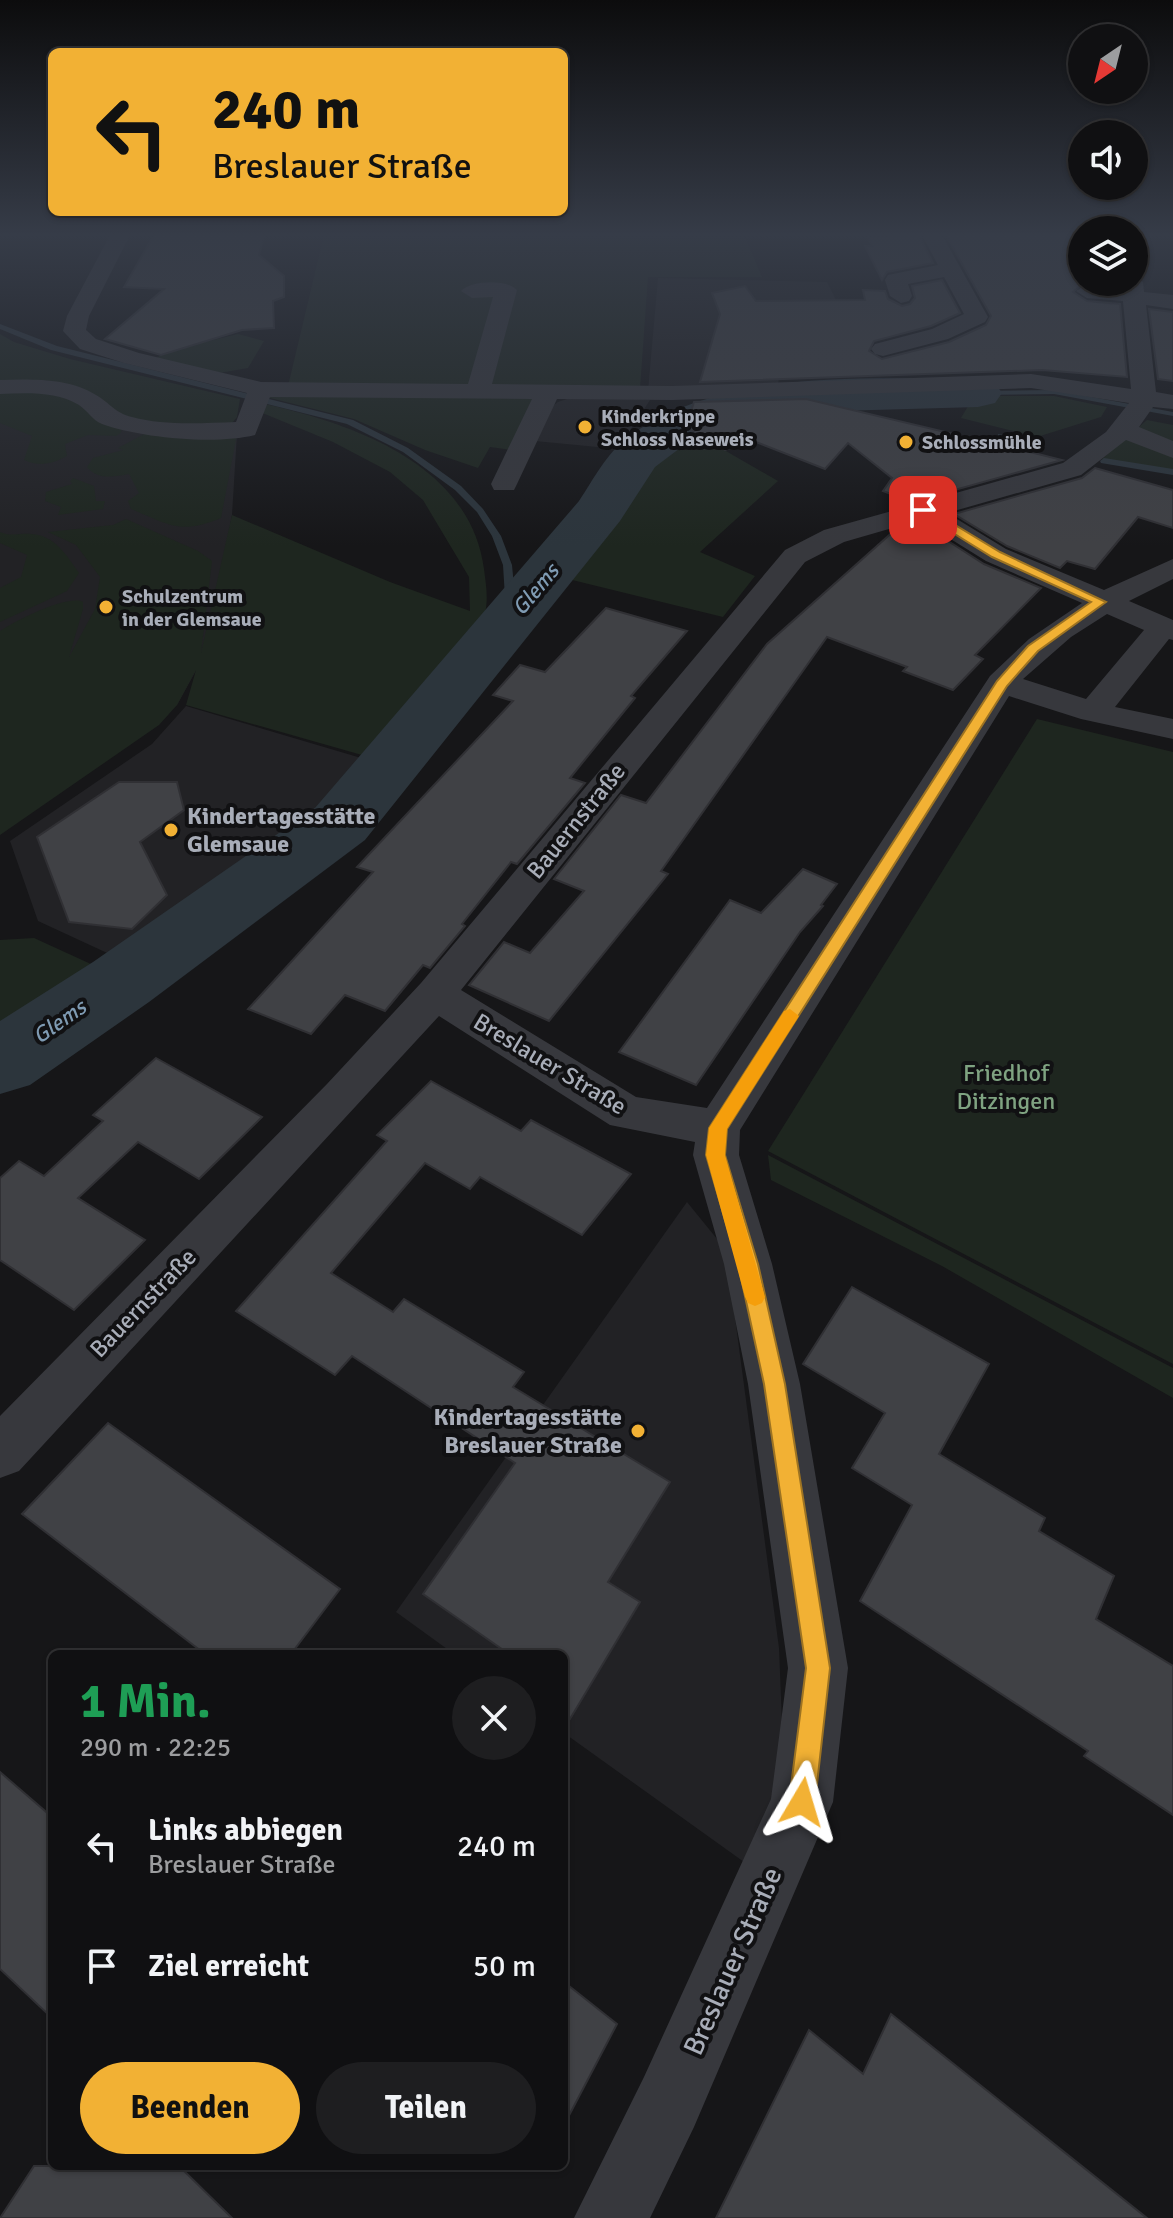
<!DOCTYPE html>
<html lang="de">
<head>
<meta charset="utf-8">
<style>
	body { margin:0; font-family:Signika,sans-serif; background:#1e1e20; color:#f1f3f6; height:100vh; display:flex; flex-direction:column; font-size:30px; white-space:nowrap }
	* { box-sizing:border-box; margin:0 }
	p { font-size:26px; color:#9c9d9f }
	.icon { flex:none; width:44px; height:44px; fill:none; stroke:currentColor; stroke-width:2; stroke-linecap:round; stroke-linejoin:round }
	.map { position:relative; flex:1; overflow:hidden }
	.details { position:absolute; left:48px; top:1650px; width:520px; height:520px; display:flex; flex-direction:column; background:#101012; border-radius:12px; box-shadow:0 2px 6px #0004,0 0 0 2px #303032 }
	.details>* { flex:none }
	.top-card { position:absolute; left:48px; top:48px; width:520px; height:168px; border-radius:12px; box-shadow:0 2px 6px #0004,0 0 0 2px #303032; background:#f2b134; color:#111; overflow:hidden }
	.needle { width:52px; rotate:215deg }
	.buttons { position:absolute; left:1068px; top:24px; display:grid; gap:16px }
	.buttons a { display:grid; place-items:center; width:80px; height:80px; border-radius:50%; background:#101012; box-shadow:0 2px 6px #0004,0 0 0 2px #303032; font-size:40px }
	.pin { position:absolute; display:grid; place-items:center; width:68px; height:68px; color:#fff; margin:-34px; border-radius:16px; box-shadow:0 4px 12px #0006 }
	.me { position:absolute; width:88px; margin:-44px; rotate:7deg; stroke-linejoin:round; filter:drop-shadow(0 0 6px #0008) }
	.turn { display:flex; align-items:center; gap:28px; height:168px; padding:0 32px; font-size:36px }
	.turn .icon { width:104px; height:104px; stroke-width:2.5 }
	.turn b { display:block; font-size:56px; line-height:68px }
	.round { display:grid; place-items:center; flex:none; width:84px; height:84px; border-radius:42px; background:#1e1e20 }
	.overview { display:flex; align-items:center; justify-content:space-between; height:136px; padding:0 32px }
	h1 { font-size:48px; font-weight:700; line-height:60px; color:#1e9e55 }
	.primary-button { display:flex; gap:16px; margin-top:auto; padding:16px 32px }
	.primary-button a { flex:1; height:92px; border-radius:48px; background:#f2b134; color:#111; font-size:32px; font-weight:700; line-height:92px; text-align:center }
	.primary-button a+a { background:#1e1e20; color:#f1f3f6 }
	ul { padding:0; list-style:none }
	li { display:flex; align-items:center; gap:24px; height:120px; padding:0 32px }
	li div { flex:1 }
	li b { display:block; font-size:30px }
	li em { font-style:normal }
	.map>svg:first-child { display:block }
</style>
</head>
<body>
<div class="map">
<svg width="1173" height="2218" viewBox="0 0 1173 2218">
	<rect width="100%" height="100%" fill="#161618"/>
	<g fill="#222225">
		<path d="M 658,278 L 827,282 L 844,316 L 780,369 L 778,385 L 648,391 Z"/>
		<path d="M 0,390 L 237,434 L 232,515 L 226,549 L 199,665 L 177,705 L 0,827 Z"/>
		<path d="M 579,395 L 650,400 L 618,449 L 535,441 L 542,414 L 558,402 Z"/>
		<path d="M 186,706 L 378,763 L 332,820 L 131,964 L 38,921 L 10,841 L 152,744 Z"/>
		<path d="M 687,1202 L 726,1250 L 779,1648 L 785,1797 L 751,1867 L 564,1733 L 564,1654 L 454,1654 L 396,1612 Z"/>
	</g>
	<g fill="#1e261f">
		<path d="M 324,235 L 744,235 L 762,277 L 648,277 L 640,389 L 288,386 Z"/>
		<path d="M 0,334 L 14,342 L 70,359 L 240,399 L 237,417 L 232,423 L 216,426 L 124,420 L 91,398 L 0,385 Z"/>
		<path d="M 238,334 L 264,341 L 248,368 L 214,374 L 153,360 L 168,351 Z"/>
		<path d="M 0,390 L 60,394 L 122,426 L 121,433 L 116,436 L 88,435 L 65,444 L 67,456 C 52,464 40,467 24,460 L 32,436 L 0,423 Z"/>
		<path d="M 537,395 L 512,450 L 490,447 L 478,468 L 425,450 L 354,419 L 266,397 Z"/>
		<path d="M 974,396 L 1054,396 L 1107,407 L 1101,417 L 1037,437 L 961,418 Z"/>
		<path d="M 260,403 C 351,423 470,463 484,569 C 486,585 489,601 484,617 C 468,668 415,719 383,761 L 186,705 L 196,670 L 177,705 L 159,725 L 0,835 L 0,631 C 15,621 68,594 83,602 L 83,609 L 69,657 L 95,609 L 100,577 L 76,545 L 48,532 L 113,525 L 126,519 L 198,551 L 212,561 L 201,653 L 232,515 L 390,582 L 470,611 L 469,577 L 423,500 L 390,472 L 333,442 L 260,412 Z"/>
		<path d="M 1147,420 L 1173,425 L 1173,470 L 1102,459 Z"/>
		<path d="M 686,428 L 778,481 L 700,552 L 755,576 L 723,617 L 560,577 L 355,829 L 147,981 L 130,969 L 340,824 L 503,627 L 511,599 L 627,451 L 643,438 L 656,442 Z"/>
		<path d="M 148,432 L 237,434 L 221,518 C 180,535 170,525 131,509 L 128,501 L 139,493 L 129,474 C 114,477 97,480 87,467 L 93,458 L 123,450 L 118,448 Z"/>
		<path d="M 73,478 L 94,486 L 96,501 L 105,501 L 103,509 L 58,515 L 61,507 L 45,501 L 46,492 L 72,484 L 70,481 Z"/>
		<path d="M 0,532 C 11,537 20,533 31,534 C 55,535 67,556 79,573 L 67,591 L 0,622 L 0,588 L 21,577 L 27,555 L 0,543 Z"/>
		<path d="M 1037,719 L 1173,752 L 1173,1364 L 768,1151 Z"/>
		<path d="M 34,938 L 139,986 L 0,1083 L 0,940 Z"/>
		<path d="M 768,1155 L 1173,1368 L 1173,1398 L 942,1266 L 771,1180 Z"/>
	</g>
	<g fill="none" stroke-linecap="round" stroke-linejoin="round">
		<g fill="#2c353c" fill-rule="evenodd">
			<path d="M 0,324 L 57,346 L 353,420 L 408,448 L 461,486 L 483,509 L 501,536 L 512,565 L 515,597 L 508,627 L 503,630 L 498,627 L 505,597 L 503,565 L 492,536 L 477,512 L 455,490 L 403,452 L 347,424 L 51,350 L 0,329 Z"/>
			<path d="M 1054,390 L 1173,412 L 1173,416 L 1054,394 L 978,395 L 974,393 L 978,391 Z"/>
			<path d="M 998,434 L 1024,439 L 1025,441 L 1021,443 L 998,438 Z"/>
			<path d="M 1104,458 L 1173,469 L 1173,475 L 1101,463 L 1100,461 Z"/>
		</g>
		<path fill="#2c353c" fill-rule="evenodd" d="M 978,379 L 995,383 L 1002,393 L 995,403 L 978,407 L 802,412 L 729,424 L 692,439 L 655,467 L 620,521 L 365,840 L 149,1002 L 30,1085 L 0,1094 L 0,1021 L 93,962 L 315,808 L 579,501 C 593,480 607,453 627,438 C 719,368 868,379 978,379 Z"/>
	</g>
	<g fill="#404145" stroke="#303034" stroke-width="2">
		<path d="M 154,235 L 264,235 L 259,255 L 284,276 L 284,297 L 273,301 L 274,328 L 242,330 L 161,355 L 105,339 L 164,289 L 124,287 Z"/>
		<path d="M 919,235 L 933,263 L 887,272 L 882,280 L 865,246 L 872,246 L 867,236 Z"/>
		<path d="M 946,235 L 1082,235 L 1082,282 L 1085,282 L 1073,292 L 1087,301 L 1120,304 L 1127,377 L 1042,370 L 700,382 L 720,314 L 712,293 L 745,286 L 756,301 L 865,300 L 863,290 L 885,291 L 888,299 L 902,306 L 910,304 L 915,298 L 912,286 L 942,280 L 960,313 L 931,326 L 874,341 L 869,351 L 882,359 L 949,342 L 986,325 L 991,316 Z"/>
		<path d="M 1149,309 L 1173,312 L 1173,381 L 1158,379 Z"/>
		<path d="M 806,399 L 1030,452 L 1062,460 L 912,502 L 883,491 L 892,478 L 848,443 L 825,469 L 751,440 L 725,450 L 686,427 L 694,402 Z"/>
		<path d="M 1095,468 L 1173,490 L 1173,528 L 1138,517 L 1095,569 L 1067,561 L 1060,568 L 1007,546 L 954,514 L 1082,478 Z"/>
		<path d="M 920,523 L 984,564 L 1041,588 L 975,655 L 983,659 L 953,690 L 903,671 L 907,667 L 827,637 L 661,871 L 668,874 L 549,1021 L 469,985 L 504,942 L 530,953 L 584,891 L 554,879 L 621,795 L 646,803 L 767,644 L 895,530 Z"/>
		<path d="M 606,608 L 687,631 L 631,696 L 635,698 L 570,778 L 585,783 L 517,864 L 511,862 L 462,924 L 465,926 L 430,968 L 423,965 L 385,1011 L 345,995 L 311,1034 L 248,1009 L 373,872 L 357,867 L 513,701 L 493,695 L 520,665 L 545,672 Z"/>
		<path d="M 119,782 L 177,782 L 184,810 L 140,842 L 167,895 L 132,929 L 69,922 L 37,837 Z"/>
		<path d="M 803,869 L 837,884 L 821,905 L 823,906 L 800,932 L 696,1085 L 619,1052 L 730,900 L 761,913 Z"/>
		<path d="M 156,1058 L 262,1117 L 199,1179 L 138,1142 L 78,1198 L 145,1240 L 74,1310 L 0,1260 L 0,1178 L 19,1161 L 44,1176 L 103,1121 L 93,1115 Z"/>
		<path d="M 431,1081 L 521,1131 L 531,1120 L 631,1174 L 582,1235 L 480,1177 L 470,1189 L 425,1163 L 331,1273 L 393,1312 L 404,1299 L 524,1372 L 513,1387 L 670,1482 L 608,1582 L 640,1602 L 564,1729 L 564,1654 L 509,1654 L 423,1594 L 515,1463 L 352,1356 L 335,1375 L 236,1311 L 387,1141 L 377,1135 Z"/>
		<path d="M 852,1287 L 989,1364 L 939,1454 L 1045,1518 L 1039,1531 L 1114,1576 L 1096,1619 L 1173,1666 L 1173,1815 L 1084,1756 L 1088,1751 L 860,1601 L 912,1505 L 852,1468 L 885,1413 L 803,1364 Z"/>
		<path d="M 108,1423 L 340,1589 L 291,1654 L 205,1654 L 22,1514 Z"/>
		<path d="M 0,1772 L 52,1817 L 52,2018 L 0,1969 Z"/>
		<path d="M 564,1982 L 617,2024 L 564,2125 Z"/>
		<path d="M 891,2014 L 1147,2218 L 716,2218 L 809,2030 L 863,2074 Z"/>
		<path d="M 34,2166 L 179,2166 L 232,2218 L 0,2218 Z"/>
	</g>
	<g fill="none" stroke-linecap="round" stroke-linejoin="round">
		<g fill="#37383d" fill-rule="evenodd">
			<path d="M 110,235 L 130,235 L 89,316 L 86,330 L 96,339 L 139,353 L 261,382 L 468,384 L 493,297 L 472,298 L 461,291 C 471,280 507,279 517,290 L 492,384 L 672,386 L 1031,374 L 1131,389 L 1123,301 L 1087,298 L 1076,291 L 1087,284 L 1122,288 L 1121,282 L 1134,282 L 1134,276 L 1143,282 L 1144,292 L 1173,295 L 1173,309 L 1146,305 L 1156,392 L 1173,395 L 1173,409 L 1153,407 L 1139,427 L 1173,441 L 1173,458 L 1126,440 L 1081,475 L 947,513 L 1006,549 L 1104,590 L 1173,559 L 1173,579 L 1129,601 L 1173,620 L 1173,640 L 1169,639 L 1115,707 L 1173,719 L 1173,739 L 1081,719 L 1009,696 L 740,1130 L 739,1155 L 772,1264 L 800,1384 L 848,1668 L 833,1802 L 694,2127 L 650,2218 L 574,2218 L 644,2077 L 771,1799 L 788,1668 L 748,1384 L 724,1264 L 693,1155 L 695,1142 L 610,1125 L 439,1016 L 19,1471 L 0,1478 L 0,1416 L 327,1084 L 421,983 L 785,550 L 824,530 L 1063,463 L 1106,432 L 1129,403 L 1031,388 L 672,400 L 557,399 L 517,484 L 514,490 L 494,490 L 491,484 L 532,399 L 270,397 L 255,435 C 215,445 141,438 102,424 C 92,420 88,411 79,405 C 56,391 26,393 0,394 L 0,380 C 31,379 69,378 96,395 C 110,403 115,413 132,417 C 165,426 202,423 236,422 L 247,393 L 124,363 L 80,349 L 63,331 L 67,316 ZM 920,520 L 986,561 L 1082,603 L 1029,639 L 990,676 L 707,1108 L 636,1097 L 461,990 L 805,562 L 844,542 ZM 1107,614 L 1144,630 L 1086,699 L 1023,679 L 1071,637 Z"/>
			<path d="M 922,235 L 942,235 L 988,317 L 985,322 L 948,339 L 883,356 L 875,354 L 871,349 L 875,344 L 932,329 L 964,314 L 944,277 L 908,284 L 912,296 L 909,301 L 901,303 L 890,296 L 885,280 L 888,275 L 938,265 Z"/>
			<path d="M 1134,235 L 1151,235 L 1145,269 L 1134,275 Z"/>
		</g>
	</g>
	<linearGradient id="sky" x2="0" y2="1"><stop stop-color="#0c0c0d"/><stop offset="0.43" stop-color="#363c48"/><stop offset="1" stop-color="#363c48" stop-opacity="0"/></linearGradient>
	<rect width="1173" height="546" fill="url(#sky)"/>
	<path fill="#f2b134" stroke="#9d7322" stroke-width="2" d="M 919,508 L 927,508 L 1000,552 L 1106,602 L 1038,651 L 1007,686 L 727,1129 L 725,1155 L 758,1264 L 785,1384 L 830,1668 L 815,1802 L 812,1811 L 802,1815 L 793,1811 L 789,1802 L 806,1668 L 764,1384 L 738,1264 L 706,1155 L 709,1128 L 997,681 L 1028,646 L 1091,602 L 992,557 L 919,512 Z"/>
	<path fill="#f59e0b" d="M 790,1009 L 799,1016 L 727,1129 L 725,1155 L 765,1297 L 762,1303 L 755,1306 L 748,1303 L 745,1297 L 706,1155 L 709,1128 L 784,1011 Z"/>
	<g fill="#f2b134" stroke="#111113" stroke-width="3">
		<circle cx="585" cy="427" r="8"/>
		<circle cx="906" cy="442" r="8"/>
		<circle cx="106" cy="607" r="8"/>
		<circle cx="171" cy="830" r="8"/>
		<circle cx="638" cy="1431" r="8"/>
	</g>
	<g text-anchor="middle" stroke-width="8" stroke-linejoin="round" paint-order="stroke">
		<g font-size="20" font-weight="bold" fill="#a8adb8" stroke="#111113" text-anchor="start">
			<text x="601" y="423">Kinderkrippe<tspan x="601" dy="23">Schloss Naseweis</tspan></text>
			<text x="922" y="449">Schlossmühle</text>
			<text x="122" y="603">Schulzentrum<tspan x="122" dy="23">in der Glemsaue</tspan></text>
		</g>
		<g font-size="22" font-style="italic" fill="#7f9bb3" stroke="#111113">
			<text transform="translate(535 589) rotate(-50)" y="8">Glems</text>
			<text transform="translate(59 1021) rotate(-35)" y="8">Glems</text>
		</g>
		<g font-size="24" font-weight="bold" fill="#a8adb8" stroke="#111113" text-anchor="start">
			<text x="187" y="824">Kindertagesstätte<tspan x="187" dy="28">Glemsaue</tspan></text>
			<text x="622" y="1425" text-anchor="end">Kindertagesstätte<tspan x="622" dy="28">Breslauer Straße</tspan></text>
		</g>
		<g font-size="24" fill="#a8adb8" stroke="#111113">
			<text transform="translate(576 821) rotate(-51)" y="8">Bauernstraße</text>
			<text transform="translate(550 1064) rotate(31)" y="8">Breslauer Straße</text>
			<text transform="translate(143 1303) rotate(-46)" y="8">Bauernstraße</text>
		</g>
		<g font-size="24" fill="#7fa381" stroke="#111113">
			<text x="1006" y="1081">Friedhof<tspan x="1006" dy="28">Ditzingen</tspan></text>
		</g>
		<g font-size="28" fill="#a8adb8" stroke="#111113">
			<text transform="translate(732 1961) rotate(-66)" y="10">Breslauer Straße</text>
		</g>
	</g>
</svg>
<div class="buttons">
<a><svg class="needle" viewBox="-14 -14 28 28"><path d="M0-13l5 13h-10z" fill="#e53935"/><path d="M0 13l5-13h-10z" fill="#9c9d9f"/></svg></a>
<a><svg class="icon" aria-label="sound" viewBox="0 0 24 24"><path d="M4 9h4l5-4v14l-5-4H4zM17 9q2 3 0 6"/></svg></a>
<a><svg class="icon" aria-label="layers" viewBox="0 0 24 24"><path d="M12 4l9 5-9 5-9-5zM3 14l9 5 9-5"/></svg></a>
</div>
<div class="pin" style="left:923px;top:510px;background:#d93025"><svg class="icon" aria-label="arrive" viewBox="0 0 24 24"><path d="M6 21V4h12l-3 4 3 4H6"/></svg></div>
<svg class="me" style="left:802px;top:1802px" viewBox="-20 -20 40 40"><path d="M0-17L14 15 0 8-14 15z" fill="#f2b134" stroke="#fff" stroke-width="4"/></svg>
<div class="top-card">
<div class="turn"><svg class="icon" aria-label="left" viewBox="0 0 24 24"><path d="M17 20v-9H6M10 6l-5 5 5 5"/></svg><div><b>240 m</b>Breslauer Straße</div></div>
</div>
<section class="details">
<div class="overview"><div><h1>1 Min.</h1><p>290 m · 22:25</p></div><a class="round"><svg class="icon" aria-label="close" viewBox="0 0 24 24"><path d="M6 6l12 12M18 6L6 18"/></svg></a></div>
<ul>
<li><svg class="icon" aria-label="left" viewBox="0 0 24 24"><path d="M17 20v-9H6M10 6l-5 5 5 5"/></svg><div><b>Links abbiegen</b><p>Breslauer Straße</p></div><em>240 m</em></li>
<li><svg class="icon" aria-label="arrive" viewBox="0 0 24 24"><path d="M6 21V4h12l-3 4 3 4H6"/></svg><div><b>Ziel erreicht</b></div><em>50 m</em></li>
</ul>
<div class="primary-button"><a>Beenden</a><a>Teilen</a></div>
</section>
</div>
</body>
</html>
